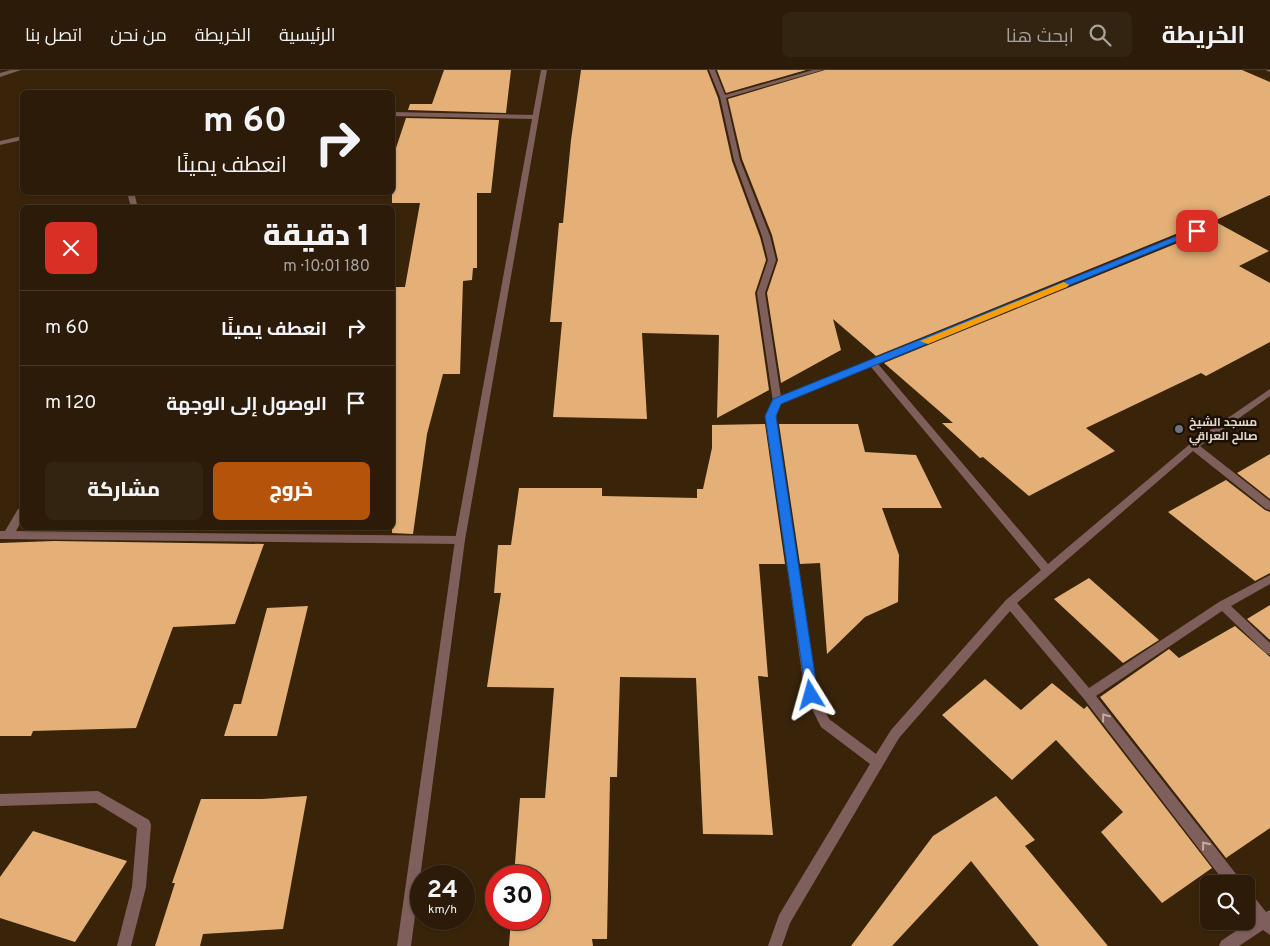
<!DOCTYPE html>
<html lang="ar">
<head>
<meta charset="utf-8">
<style>
	body { margin:0; font-family:Overpass,Cairo,sans-serif; background:#332412; color:#f1f3f6; direction:rtl; height:100vh; display:flex; flex-direction:column; font-size:19px; white-space:nowrap }
	* { box-sizing:border-box; margin:0 }
	p { font-size:16px; color:#a6a19c }
	.icon { flex:none; width:28px; height:28px; fill:none; stroke:currentColor; stroke-width:2; stroke-linecap:round; stroke-linejoin:round }
	.map { position:relative; flex:1; overflow:hidden; direction:ltr }
	.panel { position:absolute; left:20px; top:135px; width:375px; height:325px; display:flex; flex-direction:column; background:#2b1b08; border-radius:8px; box-shadow:0 1px 4px #0004,0 0 0 1px #473929; direction:rtl }
	.panel>* { flex:none }
	.hud { position:absolute; left:20px; top:20px; width:375px; height:105px; border-radius:8px; box-shadow:0 1px 4px #0004,0 0 0 1px #473929; direction:rtl; background:#2b1b08; color:#f1f3f6; overflow:hidden }
	.tools { position:absolute; left:1200px; top:805px; display:grid; gap:10px }
	.tools a { display:grid; place-items:center; width:55px; height:55px; border-radius:8px; background:#2b1b08; box-shadow:0 1px 4px #0004,0 0 0 1px #473929; font-size:25px }
	.speed { position:absolute; left:410px; top:795px; display:flex; gap:10px; font-size:25px; font-weight:700; text-align:center }
	.speed>* { display:grid; place-content:center; width:65px; height:65px; border-radius:50%; background:#2b1b08; box-shadow:0 1px 4px #0004,0 0 0 1px #473929; line-height:1 }
	.speed small { font-size:12px; font-weight:400 }
	.speed .limit { border:8px solid #d22; background:#fff; color:#111 }
	.pin { position:absolute; display:grid; place-items:center; width:42px; height:42px; color:#fff; margin:-21px; border-radius:10px; box-shadow:0 2px 8px #0006 }
	.me { position:absolute; width:55px; margin:-28px; rotate:352deg; stroke-linejoin:round; filter:drop-shadow(0 0 4px #0008) }
	.turn { display:flex; align-items:center; gap:18px; height:105px; padding:0 25px; font-size:22px }
	.turn .icon { width:65px; height:65px; stroke-width:2.5 }
	.turn b { display:block; font-size:35px; line-height:42px }
	.round { display:grid; place-items:center; flex:none; width:52px; height:52px; border-radius:8px; background:#332412 }
	.head { display:flex; align-items:center; justify-content:space-between; height:85px; padding:0 25px }
	h1 { font-size:30px; font-weight:800; line-height:38px }
	.cta { display:flex; gap:10px; margin-top:auto; padding:10px 25px }
	.cta a { flex:1; height:58px; border-radius:8px; background:#b45309; color:#fff; font-size:20px; font-weight:800; line-height:58px; text-align:center }
	.cta a+a { background:#332412; color:#f1f3f6 }
	ul { padding:0; list-style:none }
	li { display:flex; align-items:center; gap:15px; height:75px; padding:0 25px; border-top:1px solid #473929 }
	li div { flex:1 }
	li b { display:block; font-size:19px }
	li em { font-style:normal }
	header { display:flex; align-items:center; gap:30px; box-sizing:border-box; height:70px; padding:0 25px; background:#2b1b08; border-bottom:1px solid #473929 }
	header strong { font-size:24px }
	nav { display:flex; gap:28px; margin-inline-start:auto; font-size:18px }
	.search { width:350px; height:45px; background:#332412; display:flex; align-items:center; gap:12px; box-sizing:border-box; padding:0 18px; border-radius:8px; color:#a6a19c; font-size:19px }
	.map>svg:first-child { display:block }
</style>
</head>
<body>
<header>
<strong>الخريطة</strong>
<div class="search"><svg class="icon" aria-label="search" viewBox="0 0 24 24"><circle cx="10" cy="10" r="6"/><path d="M15 15l6 6"/></svg>ابحث هنا</div>
<nav><a>الرئيسية</a><a>الخريطة</a><a>من نحن</a><a>اتصل بنا</a></nav>
</header>
<div class="map">
<svg width="1270" height="876" viewBox="0 0 1270 876">
	<rect width="100%" height="100%" fill="#39240a"/>
	<g fill="#e4b078">
		<path d="M 444,0 L 511,0 L 506,43 L 408,40 L 410,34 L 432,34 Z"/>
		<path d="M 581,0 L 707,0 L 718,28 L 732,91 L 760,167 L 766,190 L 755,223 L 769,320 L 717,348 L 719,265 L 642,263 L 647,349 L 553,347 L 562,252 L 550,252 L 559,153 L 563,153 L 571,70 Z"/>
		<path d="M 717,0 L 806,0 L 726,23 Z"/>
		<path d="M 825,0 L 1242,0 L 1270,12 L 1270,125 L 1214,151 L 1269,181 L 1239,196 L 1270,213 L 1270,272 L 1206,306 L 1201,303 L 1086,358 L 1115,381 L 1029,426 L 983,387 L 980,388 L 942,353 L 953,353 L 884,293 L 1202,163 L 1202,158 L 1193,157 L 876,286 L 833,249 L 841,280 L 781,313 L 767,223 L 778,190 L 772,165 L 742,89 L 728,29 Z"/>
		<path d="M 406,48 L 499,50 L 491,123 L 477,123 L 477,198 L 473,198 L 472,210 L 463,211 L 460,304 L 443,304 L 427,364 L 413,464 L 392,463 L 392,256 L 395,217 L 405,217 L 420,133 L 392,133 L 392,90 Z"/>
		<path d="M 765,354 L 785,494 L 759,494 L 768,607 L 758,606 L 773,765 L 703,764 L 696,608 L 620,607 L 617,707 L 610,707 L 607,869 L 592,869 L 593,876 L 509,876 L 511,849 L 539,849 L 539,806 L 514,806 L 520,728 L 545,728 L 554,618 L 487,617 L 501,523 L 494,523 L 498,475 L 511,475 L 519,418 L 602,418 L 602,426 L 697,428 L 697,419 L 703,419 L 712,378 L 712,355 Z"/>
		<path d="M 779,354 L 858,354 L 865,382 L 916,385 L 942,438 L 882,438 L 899,485 L 898,532 L 865,547 L 827,584 L 820,493 L 800,494 Z"/>
		<path d="M 1270,384 L 1270,429 L 1237,403 Z"/>
		<path d="M 1226,410 L 1265,440 L 1270,442 L 1270,503 L 1255,511 L 1168,442 Z"/>
		<path d="M 54,471 L 264,474 L 235,554 L 173,557 L 136,658 L 33,661 L 31,666 L 0,666 L 0,473 Z"/>
		<path d="M 1089,508 L 1159,570 L 1123,593 L 1054,529 Z"/>
		<path d="M 1270,535 L 1270,570 L 1247,549 Z"/>
		<path d="M 308,536 L 277,666 L 224,666 L 234,634 L 241,634 L 267,538 Z"/>
		<path d="M 1235,556 L 1270,587 L 1270,758 L 1226,788 L 1100,627 L 1169,579 L 1179,588 Z"/>
		<path d="M 985,609 L 1021,640 L 1052,613 L 1084,639 L 1087,636 L 1212,798 L 1162,833 L 1101,762 L 1123,742 L 1056,670 L 1012,710 L 942,645 Z"/>
		<path d="M 307,726 L 283,859 L 203,864 L 200,876 L 155,876 L 175,813 L 172,813 L 201,729 L 262,729 Z"/>
		<path d="M 996,726 L 1035,770 L 1025,776 L 1108,876 L 1039,876 L 971,791 L 892,876 L 851,876 L 933,766 Z"/>
		<path d="M 33,761 L 127,791 L 75,872 L 0,848 L 0,807 Z"/>
	</g>
	<g fill="none" stroke-linecap="round" stroke-linejoin="round">
		<g fill="#7f5f5b" fill-rule="evenodd">
			<path d="M 11,0 L 21,0 L 0,7 L 0,3 Z"/>
			<path d="M 709,0 L 715,0 L 725,25 L 813,0 L 823,0 L 726,28 L 740,90 L 770,166 L 776,190 L 765,223 L 781,327 L 1194,159 L 1200,159 L 1201,161 L 878,294 L 1048,494 L 1190,374 L 1270,319 L 1270,326 L 1200,376 L 1270,431 L 1270,440 L 1266,439 L 1193,381 L 1017,533 L 1089,618 L 1219,532 L 1270,505 L 1270,514 L 1231,536 L 1270,573 L 1270,585 L 1266,583 L 1222,541 L 1096,626 L 1240,809 L 1242,814 L 1226,814 L 1084,629 L 1010,541 L 899,668 L 790,853 L 782,876 L 768,876 L 779,845 L 870,694 L 821,657 L 805,625 L 766,346 L 773,332 L 757,223 L 768,190 L 762,166 L 734,90 L 720,27 ZM 871,297 L 1041,500 L 1006,530 L 891,660 L 876,684 L 829,649 L 817,625 L 776,346 L 781,334 Z"/>
			<path d="M 1266,0 L 1270,0 L 1270,2 L 1267,1 Z"/>
			<path d="M 392,42 L 535,45 L 538,47 L 535,49 L 392,46 Z"/>
			<path d="M 22,66 L 22,70 L 0,75 L 0,71 Z"/>
			<path d="M 127,122 L 134,122 L 138,138 L 131,138 Z"/>
			<path d="M 22,438 L 22,450 L 16,461 L 460,466 L 464,467 L 465,470 L 464,473 L 460,474 L 0,469 L 0,461 L 5,461 L 18,439 Z"/>
			<path d="M 98,721 L 149,750 L 151,755 L 146,817 L 131,876 L 117,876 L 132,817 L 137,758 L 96,733 L 0,736 L 0,724 Z"/>
			<path d="M 1246,821 L 1251,823 L 1266,842 L 1270,840 L 1270,865 L 1263,860 L 1239,876 L 1219,876 L 1221,871 L 1254,849 L 1246,839 Z"/>
		</g>
		<path fill="#7f5f5b" fill-rule="evenodd" d="M 541,0 L 547,0 L 465,470 L 411,876 L 397,876 L 455,470 Z"/>
	</g>
	<defs><path id="oneway-chevron" d="M-2-3.5L2.5 0L-2 3.5" fill="none" stroke-width="1.6" stroke-linecap="round" stroke-linejoin="round" transform="scale(1.25)"/></defs>
	<g stroke="#c1aca1">
		<use href="#oneway-chevron" transform="translate(1105 647) rotate(-128)"/>
		<use href="#oneway-chevron" transform="translate(1205 775) rotate(-128)"/>
	</g>
	<path fill="#1a73e8" stroke="#114b97" d="M 1194,159 L 1201,161 L 781,334 L 776,346 L 818,625 L 816,630 L 811,631 L 807,630 L 765,346 L 773,329 Z"/>
	<path fill="#f59e0b" d="M 1064,212 L 1069,215 L 1067,217 L 928,274 L 920,271 Z"/>
	<circle fill="#6b7280" stroke="#190f06" stroke-width="2" cx="1179" cy="359" r="5"/>
	<g text-anchor="middle" stroke-width="5" stroke-linejoin="round" paint-order="stroke">
		<g font-size="12" font-weight="bold" fill="#e4d6c7" stroke="#190f06" text-anchor="start">
			<text x="1189" y="356">مسجد الشيخ<tspan x="1189" dy="14">صالح العراقي</tspan></text>
		</g>
	</g>
</svg>
<div class="tools">
<a><svg class="icon" aria-label="search" viewBox="0 0 24 24"><circle cx="10" cy="10" r="6"/><path d="M15 15l6 6"/></svg></a>
</div>
<div class="speed"><div>24<small>km/h</small></div><div class="limit">30</div></div>
<div class="pin" style="left:1197px;top:161px;background:#d93025"><svg class="icon" aria-label="arrive" viewBox="0 0 24 24"><path d="M6 21V4h12l-3 4 3 4H6"/></svg></div>
<svg class="me" style="left:811px;top:625px" viewBox="-20 -20 40 40"><path d="M0-17L14 15 0 8-14 15z" fill="#1a73e8" stroke="#fff" stroke-width="4"/></svg>
<div class="hud">
<div class="turn"><svg class="icon" aria-label="right" viewBox="0 0 24 24"><path d="M7 20v-9h11M14 6l5 5-5 5"/></svg><div><b>60 m</b>انعطف يمينًا</div></div>
</div>
<section class="panel">
<div class="head"><div><h1>1 دقيقة</h1><p>180 m · 10:01</p></div><a class="round" style="background:#d93025;color:#fff"><svg class="icon" aria-label="close" viewBox="0 0 24 24"><path d="M6 6l12 12M18 6L6 18"/></svg></a></div>
<ul>
<li><svg class="icon" aria-label="right" viewBox="0 0 24 24"><path d="M7 20v-9h11M14 6l5 5-5 5"/></svg><div><b>انعطف يمينًا</b></div><em>60 m</em></li>
<li><svg class="icon" aria-label="arrive" viewBox="0 0 24 24"><path d="M6 21V4h12l-3 4 3 4H6"/></svg><div><b>الوصول إلى الوجهة</b></div><em>120 m</em></li>
</ul>
<div class="cta"><a>خروج</a><a>مشاركة</a></div>
</section>
</div>
</body>
</html>
